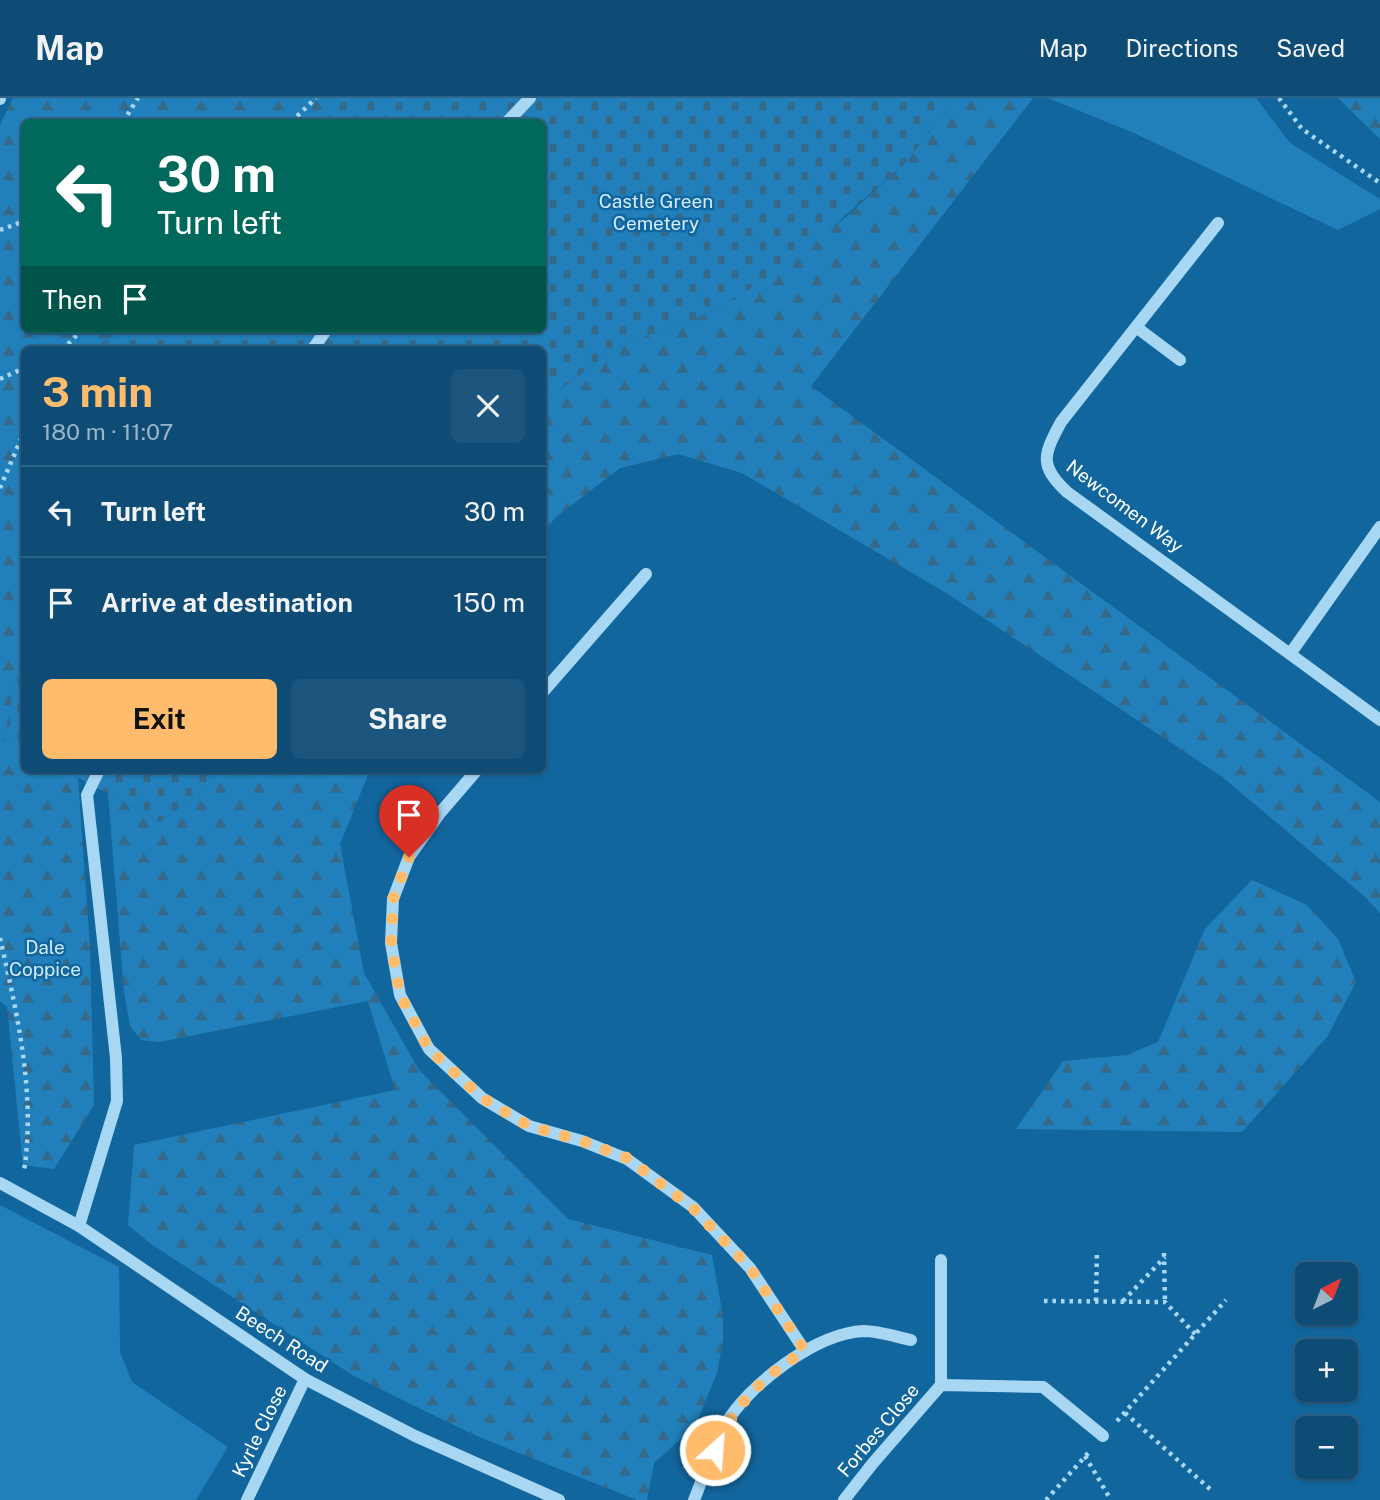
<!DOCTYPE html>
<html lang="en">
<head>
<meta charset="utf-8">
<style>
	body { margin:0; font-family:"Public Sans",sans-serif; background:#1c567e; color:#f1f3f6; height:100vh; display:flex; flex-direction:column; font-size:26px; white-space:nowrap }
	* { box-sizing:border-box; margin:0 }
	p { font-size:23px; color:#9bb4c5 }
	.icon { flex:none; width:38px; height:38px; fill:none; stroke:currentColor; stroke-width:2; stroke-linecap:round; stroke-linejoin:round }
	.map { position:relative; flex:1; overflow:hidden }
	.side { position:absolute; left:21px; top:248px; width:525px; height:427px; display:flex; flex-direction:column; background:#0e4c76; border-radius:10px; box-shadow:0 2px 5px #0004,0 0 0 2px #2e6388 }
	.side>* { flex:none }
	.top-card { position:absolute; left:21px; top:21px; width:525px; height:214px; border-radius:10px; box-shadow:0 2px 5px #0004,0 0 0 2px #2e6388; background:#00695c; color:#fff; overflow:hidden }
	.needle { width:46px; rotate:42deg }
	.tools { position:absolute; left:1295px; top:1164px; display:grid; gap:14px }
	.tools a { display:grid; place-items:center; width:63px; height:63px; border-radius:10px; background:#0e4c76; box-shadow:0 2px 5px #0004,0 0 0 2px #2e6388; font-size:35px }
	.pin { position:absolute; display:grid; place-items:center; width:60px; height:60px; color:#fff; margin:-72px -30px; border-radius:50% 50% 50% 0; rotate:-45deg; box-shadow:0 0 7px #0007 }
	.pin .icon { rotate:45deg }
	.me { position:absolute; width:77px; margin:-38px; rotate:26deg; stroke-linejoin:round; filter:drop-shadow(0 0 5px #0008) }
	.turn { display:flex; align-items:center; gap:24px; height:147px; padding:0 21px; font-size:32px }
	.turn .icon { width:91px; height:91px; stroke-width:2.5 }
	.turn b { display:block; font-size:49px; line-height:60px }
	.then { display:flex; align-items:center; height:66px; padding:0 21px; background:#0003; gap:14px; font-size:26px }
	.round { display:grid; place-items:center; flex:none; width:74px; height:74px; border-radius:10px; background:#1c567e }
	.head { display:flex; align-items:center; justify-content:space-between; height:119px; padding:0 21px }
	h1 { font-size:42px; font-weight:700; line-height:52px; color:#ffbc6c }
	.cta { display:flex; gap:14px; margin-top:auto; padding:14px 21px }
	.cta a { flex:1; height:80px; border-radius:10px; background:#ffbc6c; color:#111; font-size:28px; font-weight:700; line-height:80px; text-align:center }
	.cta a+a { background:#1c567e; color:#f1f3f6 }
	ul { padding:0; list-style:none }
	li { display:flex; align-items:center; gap:21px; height:91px; padding:0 21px; border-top:2px solid #2e6388 }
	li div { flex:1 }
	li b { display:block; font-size:26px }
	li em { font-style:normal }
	header { display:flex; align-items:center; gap:42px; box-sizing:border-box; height:98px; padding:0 35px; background:#0e4c76; border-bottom:2px solid #2e6388 }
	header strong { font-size:33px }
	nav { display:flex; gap:38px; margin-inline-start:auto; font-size:24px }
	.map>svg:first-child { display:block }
</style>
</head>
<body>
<header>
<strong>Map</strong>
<nav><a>Map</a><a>Directions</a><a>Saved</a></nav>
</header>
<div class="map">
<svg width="1380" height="1402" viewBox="0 0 1380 1402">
	<defs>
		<pattern id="forest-firs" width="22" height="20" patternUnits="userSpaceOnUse" patternTransform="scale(1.75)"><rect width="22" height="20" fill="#2180bb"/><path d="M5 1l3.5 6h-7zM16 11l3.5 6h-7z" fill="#346989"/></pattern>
		<pattern id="cemetery-stones" width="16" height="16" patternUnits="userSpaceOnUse" patternTransform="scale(1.75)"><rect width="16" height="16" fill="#2180bb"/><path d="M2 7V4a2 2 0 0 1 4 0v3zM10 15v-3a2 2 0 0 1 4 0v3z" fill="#346989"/></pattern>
	</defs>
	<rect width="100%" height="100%" fill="#12669e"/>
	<g fill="#2180bb">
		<path d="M 1048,0 L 1256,0 L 1290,45 L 1380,101 L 1380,111 L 1338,132 L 1134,35 Z"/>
		<path d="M 0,1107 L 119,1169 L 120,1254 L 132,1284 L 228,1349 L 196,1402 L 0,1402 Z"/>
	</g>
	<g fill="url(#forest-firs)">
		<path d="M 13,0 L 337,0 L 315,24 L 24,24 L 24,231 L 123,231 L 90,252 L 24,252 L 24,543 L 4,640 L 24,651 L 24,672 L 64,672 L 78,680 L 90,850 L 94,1007 L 54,1071 L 23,1067 L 7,909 L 0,903 L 0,27 Z"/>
		<path d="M 954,0 L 1033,0 L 811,288 L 1380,704 L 1380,815 L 1364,798 L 1221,678 L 948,496 L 742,375 L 678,356 L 620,370 L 555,420 L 543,435 L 543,304 L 620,247 L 693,222 L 735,201 L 845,120 L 909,61 Z"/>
		<path d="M 1338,0 L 1380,0 L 1380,41 Z"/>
		<path d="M 221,672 L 370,672 L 340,746 L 364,875 L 419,972 L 568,1121 L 712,1157 L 723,1218 L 723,1243 L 717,1275 L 695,1328 L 654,1365 L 647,1402 L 637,1402 L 472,1336 L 354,1278 L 151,1146 L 128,1127 L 134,1047 L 395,992 L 368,903 L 159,944 L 141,942 L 130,928 L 124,894 L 108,696 L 160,724 L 200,695 Z"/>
		<path d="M 1252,782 L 1307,807 L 1338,841 L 1356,884 L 1327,939 L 1242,1034 L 1016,1031 L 1063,963 L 1127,957 L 1158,944 L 1205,831 Z"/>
	</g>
	<g fill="url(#cemetery-stones)">
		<path d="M 337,0 L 954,0 L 909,61 L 809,150 L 735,201 L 693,222 L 620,247 L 543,304 L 542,252 L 90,252 L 124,231 L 542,231 L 542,24 L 315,24 Z"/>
		<path d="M 24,543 L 24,651 L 4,640 Z"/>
		<path d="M 64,672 L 221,672 L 200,695 L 160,724 Z"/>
	</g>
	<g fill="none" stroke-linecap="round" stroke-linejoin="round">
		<g stroke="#a8d7f4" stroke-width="4.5" stroke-dasharray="3.5 5" stroke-linecap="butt">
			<path d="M 1279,0 L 1302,31 L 1380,85"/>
			<path d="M 123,24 L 138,0"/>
			<path d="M 291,24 L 316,0"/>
			<path d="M 0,132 L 24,123"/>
			<path d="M 62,252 L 83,231"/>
			<path d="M 0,281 L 24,270"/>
			<path d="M 0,390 L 24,334"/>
			<path d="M 0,840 C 17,915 36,996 24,1073"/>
			<path d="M 1164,1155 L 1165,1204"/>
			<path d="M 1044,1203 L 1165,1204 L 1195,1236"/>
			<path d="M 1096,1203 L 1097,1152"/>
			<path d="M 1123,1203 L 1165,1159"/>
			<path d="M 1125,1315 L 1211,1392"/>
			<path d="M 1117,1323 L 1226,1202"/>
			<path d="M 1085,1358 L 1111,1402"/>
			<path d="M 1046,1402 L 1090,1353"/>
		</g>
		<g stroke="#a8d7f4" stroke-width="12">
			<path d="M 0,1 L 0,0"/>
			<path d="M 507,24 L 530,0"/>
			<path d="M 1218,125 L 1061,324 C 1044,356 1038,367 1067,394 L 1290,556"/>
			<path d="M 1136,229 L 1180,262"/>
			<path d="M 312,252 L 327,231"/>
			<path d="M 1380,429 L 1290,556 L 1380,622"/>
			<path d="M 542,595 L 646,476"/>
			<path d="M 477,672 L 440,715 L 409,759 L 393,801 L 391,845 L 400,897 L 429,951 L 482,1000 L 529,1028 L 582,1043 L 627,1061 L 693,1109 L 750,1170 L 805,1253"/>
			<path d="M 0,1085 L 79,1128 L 305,1281 L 415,1338 L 559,1402"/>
			<path d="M 79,1128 L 117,1003 L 116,960 L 87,697 L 99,672"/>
			<path d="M 941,1162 L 941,1287"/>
			<path d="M 247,1402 L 305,1281"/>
			<path d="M 694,1402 C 704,1378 712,1350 725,1327 C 748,1287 816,1235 864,1233 C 878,1233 897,1239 911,1242"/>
			<path d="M 844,1402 L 873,1365 L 941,1287 L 1043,1289 L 1103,1338"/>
		</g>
	</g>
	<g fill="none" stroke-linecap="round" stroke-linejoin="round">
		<path stroke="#ffbc6c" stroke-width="12" stroke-dasharray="0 21.6" d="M 409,759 L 393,801 L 391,845 L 400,897 L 429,951 L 482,1000 L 529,1028 L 582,1043 L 627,1060 L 693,1110 L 750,1170 L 805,1253 C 764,1277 733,1308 715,1352"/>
	</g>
	<g text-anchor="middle" stroke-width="5" stroke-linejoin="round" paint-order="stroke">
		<g font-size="19" fill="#d1edfe" stroke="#12669e">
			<text x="656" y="110">Castle Green<tspan x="656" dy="22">Cemetery</tspan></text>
			<text x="45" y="856">Dale<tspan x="45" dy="22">Coppice</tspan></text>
		</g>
		<g font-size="19" fill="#fff" stroke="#12669e">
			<text transform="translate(1125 408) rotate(37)" y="7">Newcomen Way</text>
			<text transform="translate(282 1241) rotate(33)" y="7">Beech Road</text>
			<text transform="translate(878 1332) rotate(-50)" y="7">Forbes Close</text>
			<text transform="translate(259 1333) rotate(-64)" y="7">Kyrle Close</text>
		</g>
	</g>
</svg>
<div class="tools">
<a><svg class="needle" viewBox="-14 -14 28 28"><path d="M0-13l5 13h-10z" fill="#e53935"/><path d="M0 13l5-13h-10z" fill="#9bb4c5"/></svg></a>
<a>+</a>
<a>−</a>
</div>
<div class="pin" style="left:409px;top:759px;background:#d93025"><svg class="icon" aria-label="arrive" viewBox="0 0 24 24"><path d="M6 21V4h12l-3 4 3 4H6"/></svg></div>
<svg class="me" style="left:715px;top:1352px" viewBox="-20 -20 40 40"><circle r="17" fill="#ffbc6c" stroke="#fff" stroke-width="3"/><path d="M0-11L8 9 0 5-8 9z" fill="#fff"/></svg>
<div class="top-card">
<div class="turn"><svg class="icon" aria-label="left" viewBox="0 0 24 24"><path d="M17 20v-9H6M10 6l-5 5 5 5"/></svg><div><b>30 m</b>Turn left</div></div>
<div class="then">Then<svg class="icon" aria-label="arrive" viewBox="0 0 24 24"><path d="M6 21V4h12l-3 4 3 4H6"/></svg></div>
</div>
<section class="side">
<div class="head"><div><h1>3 min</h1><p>180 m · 11:07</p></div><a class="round"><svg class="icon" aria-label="close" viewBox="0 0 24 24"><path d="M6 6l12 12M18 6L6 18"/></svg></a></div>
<ul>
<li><svg class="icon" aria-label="left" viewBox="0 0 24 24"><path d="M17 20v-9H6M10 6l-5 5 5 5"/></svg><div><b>Turn left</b></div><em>30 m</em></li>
<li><svg class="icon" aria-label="arrive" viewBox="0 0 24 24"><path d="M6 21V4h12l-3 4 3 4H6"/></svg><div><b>Arrive at destination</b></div><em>150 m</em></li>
</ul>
<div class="cta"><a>Exit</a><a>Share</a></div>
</section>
</div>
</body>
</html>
